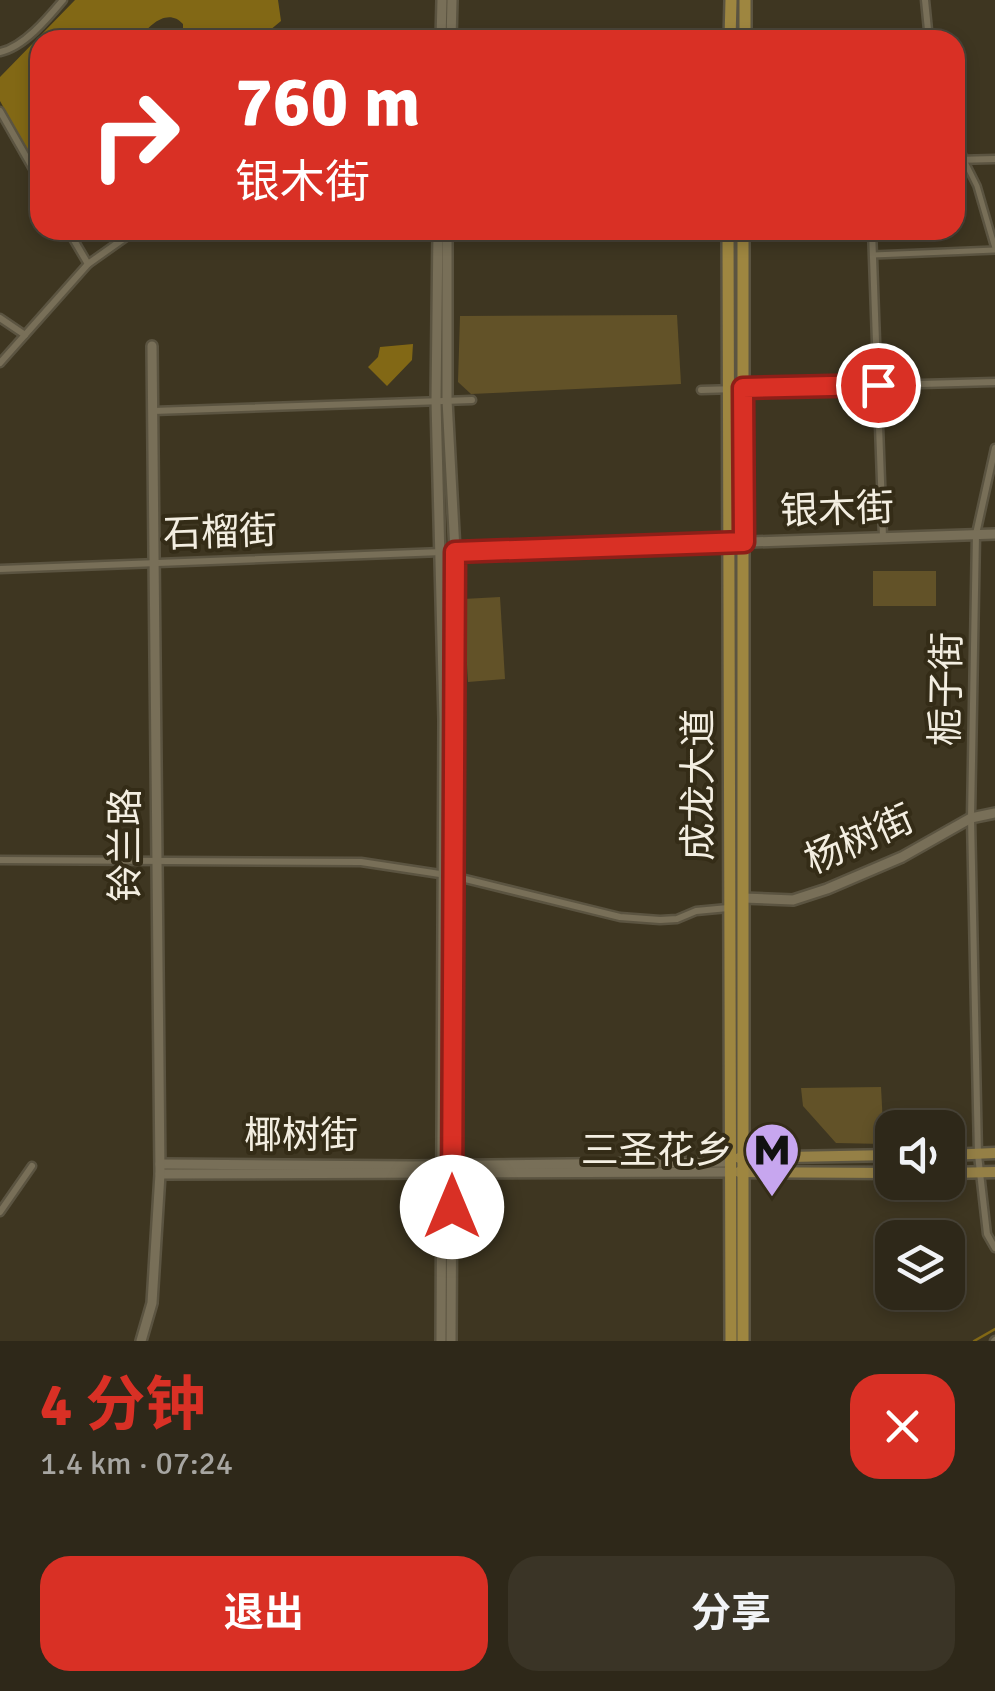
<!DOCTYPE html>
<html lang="zh">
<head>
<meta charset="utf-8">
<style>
	body { margin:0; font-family:Signika,"Noto Sans SC",sans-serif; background:#3a3426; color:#f1f3f6; height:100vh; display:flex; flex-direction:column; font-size:38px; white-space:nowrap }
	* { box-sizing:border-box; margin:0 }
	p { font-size:32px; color:#a7a6a2 }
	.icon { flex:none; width:55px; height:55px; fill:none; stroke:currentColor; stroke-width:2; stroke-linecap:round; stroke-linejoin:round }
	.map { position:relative; height:1341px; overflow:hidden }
	.sheet { display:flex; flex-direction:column; background:#2e2819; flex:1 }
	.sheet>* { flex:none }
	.hud { position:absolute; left:30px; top:30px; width:935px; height:210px; border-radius:30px; box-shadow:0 5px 15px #0003,0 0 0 2px #494438; background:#d93025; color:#fff; overflow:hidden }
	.fabs { position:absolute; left:875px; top:1110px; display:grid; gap:20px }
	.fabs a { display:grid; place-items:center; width:90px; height:90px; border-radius:20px; background:#2e2819; box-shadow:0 5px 15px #0003,0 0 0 2px #494438; font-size:50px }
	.pin { position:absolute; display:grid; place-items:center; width:85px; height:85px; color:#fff; margin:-42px; border:5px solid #fff; border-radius:50%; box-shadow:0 2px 10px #0007 }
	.me { position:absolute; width:110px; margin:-55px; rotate:0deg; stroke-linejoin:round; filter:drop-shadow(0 0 8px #0008) }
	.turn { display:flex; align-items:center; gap:35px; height:210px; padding:0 40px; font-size:45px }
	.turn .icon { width:130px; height:130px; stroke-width:2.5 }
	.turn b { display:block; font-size:70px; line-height:85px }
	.round { display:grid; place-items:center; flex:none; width:105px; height:105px; border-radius:30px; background:#3a3426 }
	.summary { display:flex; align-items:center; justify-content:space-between; height:170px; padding:0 40px }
	h1 { font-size:60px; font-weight:700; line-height:75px; color:#d93025 }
	.button { display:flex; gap:20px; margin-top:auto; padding:20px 40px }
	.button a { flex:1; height:115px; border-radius:30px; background:#d93025; color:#fff; font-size:40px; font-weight:700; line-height:115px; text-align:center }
	.button a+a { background:#3a3426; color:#f1f3f6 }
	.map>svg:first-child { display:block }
</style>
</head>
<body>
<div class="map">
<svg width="995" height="1341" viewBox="0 0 995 1341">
	<rect width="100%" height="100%" fill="#3e3621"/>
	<g fill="#625228">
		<path d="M 677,315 L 681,384 L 471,394 L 458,382 L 460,316 Z"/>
		<rect x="873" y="571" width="63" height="35"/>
		<path d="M 500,597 L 505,679 L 468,682 L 463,599 Z"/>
		<path d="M 881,1087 L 884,1144 L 836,1143 L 803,1106 L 801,1088 Z"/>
	</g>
	<g fill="#826815">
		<path d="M 75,0 L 278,0 L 281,21 L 258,40 L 175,40 L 183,32 L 183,24 C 169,8 149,23 140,40 L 40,40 L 40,173 L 0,101 L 0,77 Z"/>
		<path d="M 413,344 L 412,360 L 387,386 L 368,367 L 378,357 L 380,347 Z"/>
	</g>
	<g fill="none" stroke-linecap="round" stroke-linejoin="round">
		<path stroke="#826815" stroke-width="2.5" d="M 974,1341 L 995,1329"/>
		<g stroke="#5b5441" stroke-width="10">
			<g id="pedestrian">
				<path d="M 964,160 L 977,186 L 995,248"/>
				<path d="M 873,255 L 995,250"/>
			</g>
		</g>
		<g stroke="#5b5441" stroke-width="11">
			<g id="minor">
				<path d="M 925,0 L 929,40"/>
				<path d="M 0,52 C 24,47 48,18 63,0"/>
				<path d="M 0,111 L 40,181"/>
				<path d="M 955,135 L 964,160"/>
				<path d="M 955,160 L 995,159"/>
				<path d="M 68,230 L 88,264"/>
				<path d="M 872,230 L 883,537"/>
				<path d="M 0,318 L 25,335"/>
				<path d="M 0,363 L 88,264 L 136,230"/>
				<path d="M 701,390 L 995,382"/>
				<path d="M 153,411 L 472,400"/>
				<path d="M 995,448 L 976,534 L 971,818 L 978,1155 L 987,1234 L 995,1248"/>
				<path d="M 0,569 L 442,552"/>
				<path d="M 0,860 L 361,862 L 453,876 L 620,917 L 660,920 L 677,919 L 696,911 L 728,908"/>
				<path d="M 0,1212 L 32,1166"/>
				<path d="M 994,1341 L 995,1340"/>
			</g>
		</g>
		<g stroke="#5b5441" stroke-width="14">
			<g id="tertiary">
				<path d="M 441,40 L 442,0"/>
				<path d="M 451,40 L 452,0"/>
				<path d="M 438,230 L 436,401 L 444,720 L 441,1341"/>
				<path d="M 447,230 L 447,400 L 455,551 L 451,1341"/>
				<path d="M 449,552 L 995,534"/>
				<path d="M 743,898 L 793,900 L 827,889 L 902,857 L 971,818 L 995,813"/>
				<path d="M 160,1164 L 412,1166 L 730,1162"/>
				<path d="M 160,1174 L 731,1172"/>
				<path d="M 141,1341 L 152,1303 L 160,1174 L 152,346"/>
			</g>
		</g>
		<g stroke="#5b5441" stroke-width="15">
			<g id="primary">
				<path d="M 948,1155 L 995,1153"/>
				<path d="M 739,1158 L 892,1155"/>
				<path d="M 739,1172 L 892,1173"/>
				<path d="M 948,1173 L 995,1172"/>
			</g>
		</g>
		<g stroke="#5b5441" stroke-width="16">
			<g id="trunk">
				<path d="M 730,40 L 731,0"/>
				<path d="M 745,40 L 745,0"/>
				<path d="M 728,230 L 731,1341"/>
				<path d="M 743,230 L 743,1341"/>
			</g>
		</g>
		<use href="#pedestrian" stroke="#786f58" stroke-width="5"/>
		<use href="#minor" stroke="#786f58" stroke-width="6"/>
		<use href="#tertiary" stroke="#786f58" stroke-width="9"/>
		<use href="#primary" stroke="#958046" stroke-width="10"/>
		<use href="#trunk" stroke="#9e8640" stroke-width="11"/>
	</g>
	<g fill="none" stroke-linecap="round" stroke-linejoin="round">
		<g stroke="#8d1f18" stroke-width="25">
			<path id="route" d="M 452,1207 L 455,552 L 744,542 L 743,388 L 878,385"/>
		</g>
		<use href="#route" stroke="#d93025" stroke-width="18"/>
	</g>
	<defs>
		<g id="metro-pin" transform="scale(2.875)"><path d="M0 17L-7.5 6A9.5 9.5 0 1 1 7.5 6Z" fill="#c7a6ef" stroke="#342c17"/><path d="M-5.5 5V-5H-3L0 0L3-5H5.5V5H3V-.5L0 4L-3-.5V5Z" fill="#111"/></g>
	</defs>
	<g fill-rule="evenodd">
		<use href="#metro-pin" x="772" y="1150"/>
	</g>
	<g text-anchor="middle" stroke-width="8" stroke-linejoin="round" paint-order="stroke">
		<g font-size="38" fill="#f3eee1" stroke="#342c17">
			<text transform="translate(837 509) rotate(-2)" y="13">银木街</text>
			<text transform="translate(220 532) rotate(-2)" y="13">石榴街</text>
			<text transform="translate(946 689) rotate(-89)" y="13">栀子街</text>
			<text transform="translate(698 785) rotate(-90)" y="13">成龙大道</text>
			<text transform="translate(859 839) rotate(-24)" y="13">杨树街</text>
			<text transform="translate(125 845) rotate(-90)" y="13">铃兰路</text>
			<text x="301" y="1148">椰树街</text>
		</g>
		<g font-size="38" fill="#f3eee1" stroke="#342c17" text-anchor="end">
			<text x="733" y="1163">三圣花乡</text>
		</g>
	</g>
</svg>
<div class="fabs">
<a><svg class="icon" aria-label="sound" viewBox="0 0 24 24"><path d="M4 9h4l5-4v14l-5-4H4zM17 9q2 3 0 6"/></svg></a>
<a><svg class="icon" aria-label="layers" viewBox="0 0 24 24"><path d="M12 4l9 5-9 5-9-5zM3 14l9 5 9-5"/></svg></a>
</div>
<div class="pin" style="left:878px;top:385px;background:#d93025"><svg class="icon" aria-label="arrive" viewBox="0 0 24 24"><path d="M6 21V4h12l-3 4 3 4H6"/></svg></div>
<svg class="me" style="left:452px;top:1207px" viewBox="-20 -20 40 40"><circle r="19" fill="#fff"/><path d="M0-13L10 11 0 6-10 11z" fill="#d93025"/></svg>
<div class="hud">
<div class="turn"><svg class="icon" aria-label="right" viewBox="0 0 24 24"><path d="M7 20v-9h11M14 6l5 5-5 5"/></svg><div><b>760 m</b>银木街</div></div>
</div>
</div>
<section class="sheet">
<div class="summary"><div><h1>4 分钟</h1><p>1.4 km · 07:24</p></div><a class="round" style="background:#d93025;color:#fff"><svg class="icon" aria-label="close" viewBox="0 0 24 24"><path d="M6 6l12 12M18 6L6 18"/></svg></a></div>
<div class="button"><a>退出</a><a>分享</a></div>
</section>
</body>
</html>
